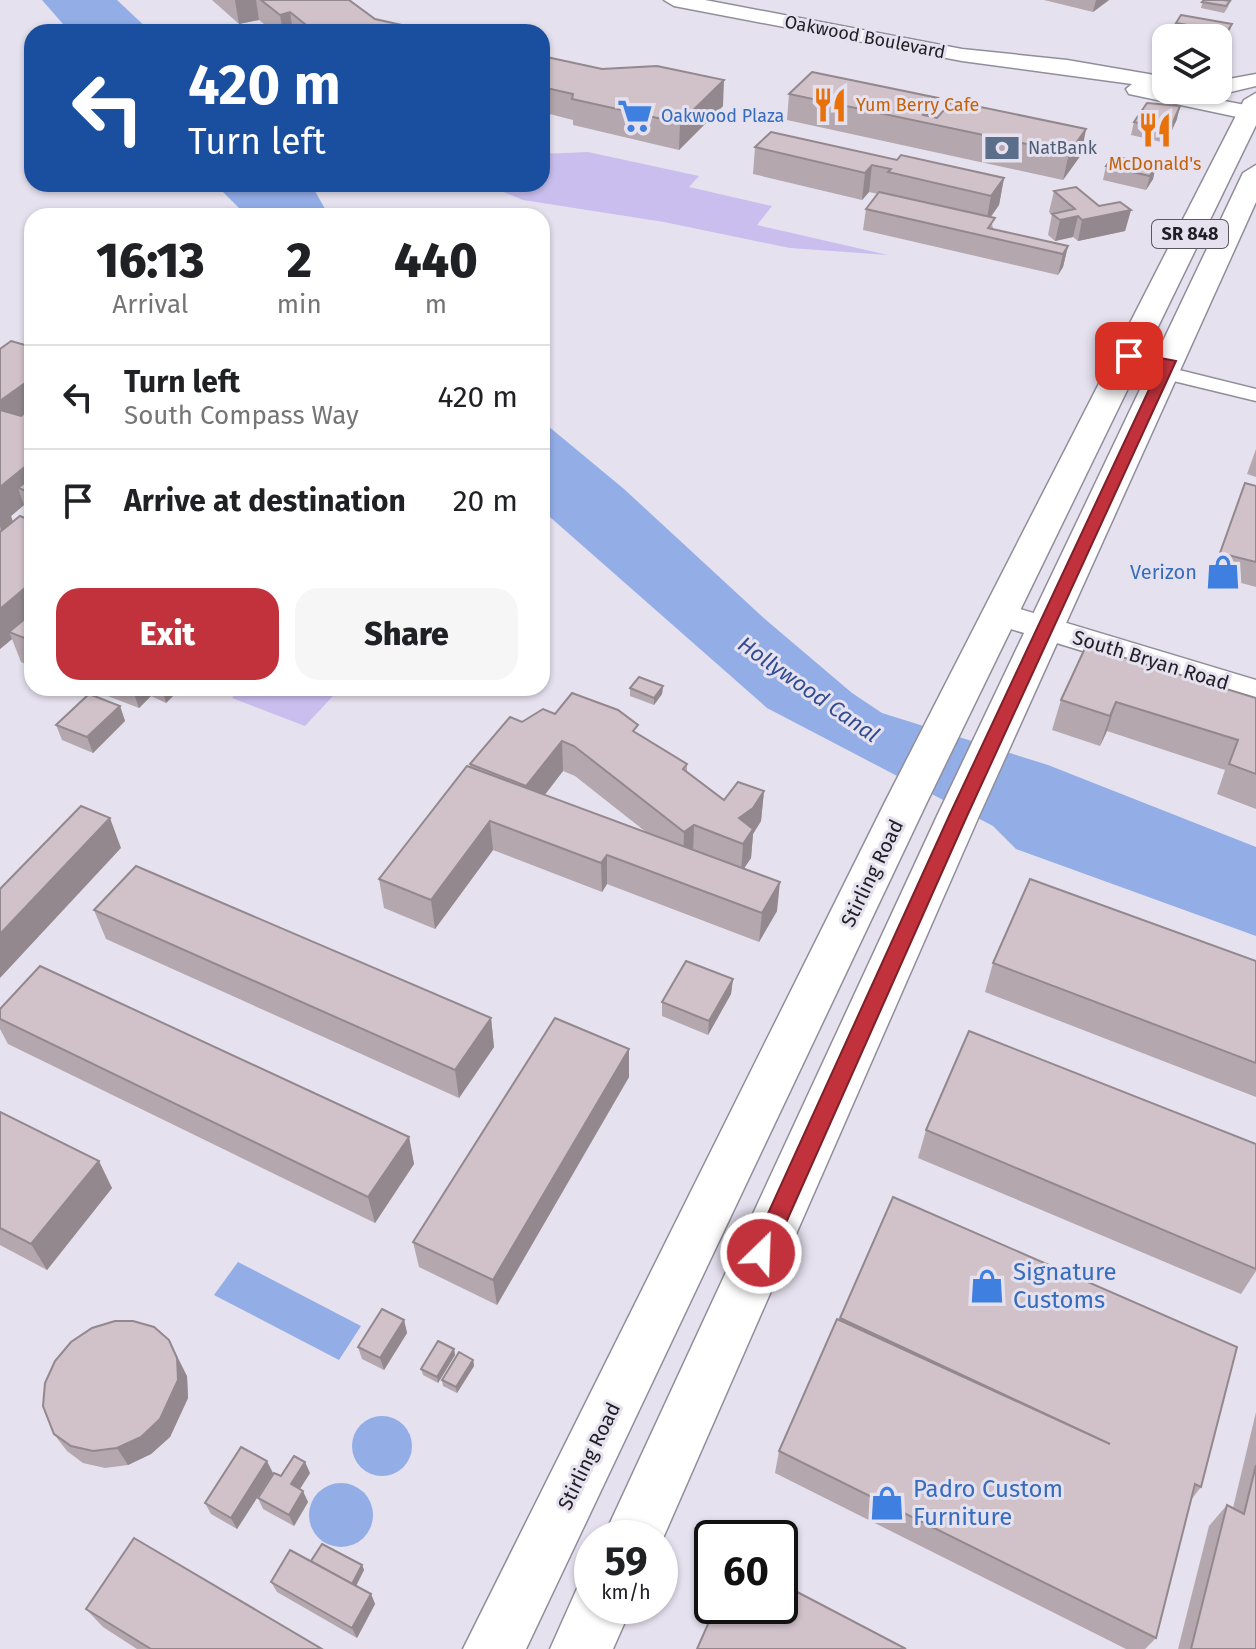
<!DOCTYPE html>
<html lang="en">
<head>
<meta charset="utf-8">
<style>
	body { margin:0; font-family:"Fira Sans",sans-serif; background:#f6f6f6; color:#202124; height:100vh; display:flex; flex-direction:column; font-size:30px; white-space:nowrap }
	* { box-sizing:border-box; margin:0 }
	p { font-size:26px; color:#757577 }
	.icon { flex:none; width:44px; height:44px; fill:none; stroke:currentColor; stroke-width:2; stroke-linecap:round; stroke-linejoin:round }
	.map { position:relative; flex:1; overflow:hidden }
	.side { position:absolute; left:24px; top:208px; width:526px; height:488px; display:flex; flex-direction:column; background:#fff; border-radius:24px; box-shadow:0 2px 6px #0004 }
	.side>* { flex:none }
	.top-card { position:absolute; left:24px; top:24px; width:526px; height:168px; border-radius:24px; box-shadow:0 2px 6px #0004; background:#1a4fa0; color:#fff; overflow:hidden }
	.buttons { position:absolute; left:1152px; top:24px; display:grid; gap:16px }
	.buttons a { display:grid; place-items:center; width:80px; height:80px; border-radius:16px; background:#fff; box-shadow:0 2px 6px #0004; font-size:40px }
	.speed { position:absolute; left:574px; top:1520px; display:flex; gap:16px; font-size:40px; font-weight:700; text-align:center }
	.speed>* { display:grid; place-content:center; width:104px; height:104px; border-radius:50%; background:#fff; box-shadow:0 2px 6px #0004; line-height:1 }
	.speed small { font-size:20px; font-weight:400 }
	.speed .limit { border:4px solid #111; border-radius:12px; background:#fff; color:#111 }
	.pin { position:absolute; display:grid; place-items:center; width:68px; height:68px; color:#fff; margin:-34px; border-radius:16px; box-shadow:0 4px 12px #0006 }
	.me { position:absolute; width:88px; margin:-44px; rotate:24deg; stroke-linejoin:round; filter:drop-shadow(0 0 6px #0008) }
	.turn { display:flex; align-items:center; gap:28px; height:168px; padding:0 32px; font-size:36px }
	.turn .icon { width:104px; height:104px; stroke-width:2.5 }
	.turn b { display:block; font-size:56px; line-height:68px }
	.eta { display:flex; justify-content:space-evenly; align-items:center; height:136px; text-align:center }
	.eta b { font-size:48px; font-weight:800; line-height:56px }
	.cta { display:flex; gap:16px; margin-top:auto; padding:16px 32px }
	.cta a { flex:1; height:92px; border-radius:24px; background:#c2323d; color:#fff; font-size:32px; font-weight:800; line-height:92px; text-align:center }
	.cta a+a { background:#f6f6f6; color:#202124 }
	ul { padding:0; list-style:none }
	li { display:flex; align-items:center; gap:24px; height:104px; padding:0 32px; border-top:2px solid #e0e0e0 }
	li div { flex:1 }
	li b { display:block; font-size:30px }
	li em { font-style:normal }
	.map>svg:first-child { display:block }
</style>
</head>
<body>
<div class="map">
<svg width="1256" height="1649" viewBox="0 0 1256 1649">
	<rect width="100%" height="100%" fill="#e5e1ef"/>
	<g fill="#cabeee">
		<path d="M 588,152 L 699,176 L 689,187 L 772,206 L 757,225 L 888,255 L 790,248 L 664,222 L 523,200 L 484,184 L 542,184 L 542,154 Z"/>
		<path d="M 241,688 L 313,688 L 333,696 L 305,726 L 232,698 Z"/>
	</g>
	<g fill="#93ade6">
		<path d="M 42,0 L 117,0 L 151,32 L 70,32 Z"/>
		<path d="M 215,184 L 311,184 L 329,216 L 247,216 Z"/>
		<path d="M 542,421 L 624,489 L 766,620 L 852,693 L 882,713 L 1048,765 L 1256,847 L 1256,936 L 1016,849 L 993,826 L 767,708 L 542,510 Z"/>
		<path d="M 238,1262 L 361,1326 L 339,1360 L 214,1295 Z"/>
		<circle cx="382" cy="1446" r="30"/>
		<circle cx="341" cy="1515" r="32"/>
	</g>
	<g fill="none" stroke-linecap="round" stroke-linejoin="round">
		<g stroke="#918e9b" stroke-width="3">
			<path id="street" d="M 1129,350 L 1171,368 L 1256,389 L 1256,401 L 1157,377 L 1122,360 L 1119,356 L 1122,352 Z"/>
		</g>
		<g stroke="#918e9b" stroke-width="3">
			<g id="secondary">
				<path d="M 664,0 L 705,0 L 962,49 L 1067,60 L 1166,77 L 1166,90 L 1256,107 L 1256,121 L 1129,94 L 1126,89 L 1132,84 L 962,61 L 674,6 Z"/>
				<path d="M 1256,74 L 1256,86 L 1218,95 L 1209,90 L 1218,90 L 1218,81 Z"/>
				<path d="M 1000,603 L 1256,680 L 1256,704 L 988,622 L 983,614 L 988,606 Z"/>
			</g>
		</g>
		<g stroke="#918e9b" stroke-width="3">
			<g id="primary">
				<path d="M 1256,93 L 1256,125 L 927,802 L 526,1649 L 463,1649 L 885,802 L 1244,100 Z"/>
				<path d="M 1256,165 L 1256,202 L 979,816 L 660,1545 L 660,1538 L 603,1538 L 937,816 L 1243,173 Z"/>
				<path d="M 592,1579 L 592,1606 L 632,1606 L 613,1649 L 550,1649 L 579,1584 Z"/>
			</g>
		</g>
		<use href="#street" fill="#fff" fill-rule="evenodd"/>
		<use href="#secondary" fill="#fff" fill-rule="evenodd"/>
		<use href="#primary" fill="#fff" fill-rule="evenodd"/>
	</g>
	<g fill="#b4a7ad" fill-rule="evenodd">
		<path d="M 212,0 L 349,0 L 375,19 L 433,32 L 274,32 L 259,20 L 239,24 Z"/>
		<path d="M 1044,0 L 1109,0 L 1093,12 Z"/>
		<path d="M 1201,0 L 1224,0 L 1230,1 L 1228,7 L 1224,13 L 1201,8 L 1203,0 Z"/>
		<path d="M 1176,23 L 1232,24 L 1230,30 L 1225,38 L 1174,30 Z"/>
		<path d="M 1159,38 L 1166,38 L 1166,53 L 1156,51 Z"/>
		<path d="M 542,56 L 723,106 L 679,150 L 573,125 L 573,120 L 542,112 Z"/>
		<path d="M 789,94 L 936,118 L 1086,129 L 1081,155 L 1063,180 L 787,120 Z"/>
		<path d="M 1177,119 L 1166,143 L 1131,135 L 1134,122 Z"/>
		<path d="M 755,147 L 897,160 L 1004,178 L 999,205 L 991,217 L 993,229 L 1068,246 L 1063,267 L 1058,275 L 863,230 L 866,209 L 878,194 L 869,192 L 862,200 L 753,174 Z"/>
		<path d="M 1156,165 L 1153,179 L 1146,190 L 1103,180 L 1106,166 Z"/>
		<path d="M 1054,191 L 1099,206 L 1131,210 L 1125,231 L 1078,241 L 1073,237 L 1055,241 L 1048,235 L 1052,214 L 1049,212 Z"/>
		<path d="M 32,347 L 32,519 L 29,518 L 24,505 L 11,516 L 13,522 L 32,521 L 32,667 L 21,662 L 12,639 L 0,649 L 0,349 Z"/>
		<path d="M 1256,449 L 1256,477 L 1247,474 Z"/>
		<path d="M 1245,483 L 1256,486 L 1256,587 L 1212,575 Z"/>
		<path d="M 663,686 L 662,694 L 654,705 L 630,696 L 630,688 Z"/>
		<path d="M 87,688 L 181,688 L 166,703 L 151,696 L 139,708 Z"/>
		<path d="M 1256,698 L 1256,809 L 1217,794 L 1225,770 L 1107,731 L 1100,746 L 1052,730 L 1061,700 Z"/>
		<path d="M 120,706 L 125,721 L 93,753 L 62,740 L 56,725 Z"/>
		<path d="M 555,714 L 638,733 L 687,764 L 687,772 L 724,800 L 764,791 L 761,821 L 753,834 L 751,858 L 744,868 L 777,911 L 759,942 L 607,884 L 602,892 L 493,850 L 435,929 L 384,908 L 379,879 L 470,767 L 470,764 L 522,722 ZM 563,771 L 575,776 L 646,832 L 545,795 Z"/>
		<path d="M 94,910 L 491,1018 L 494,1047 L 459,1098 L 106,939 Z"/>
		<path d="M 1256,961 L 1256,1097 L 985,992 L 993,963 Z"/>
		<path d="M 733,979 L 731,994 L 708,1035 L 662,1016 L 662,1002 Z"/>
		<path d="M 0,1009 L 409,1137 L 414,1164 L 375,1223 L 8,1044 L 0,1029 Z"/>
		<path d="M 629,1049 L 629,1077 L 497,1305 L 419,1267 L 413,1242 Z"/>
		<path d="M 0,1112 L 112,1188 L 47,1270 L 0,1245 Z"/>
		<path d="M 926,1130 L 1256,1144 L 1256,1271 L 1241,1294 L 918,1158 Z"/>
		<path d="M 840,1318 L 1201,1487 L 1191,1500 L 1156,1638 L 1145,1649 L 1126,1649 L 775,1473 L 779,1451 Z"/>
		<path d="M 404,1320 L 407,1333 L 384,1370 L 362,1359 L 358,1347 Z"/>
		<path d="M 454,1349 L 455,1355 L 438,1383 L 423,1375 L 421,1369 Z"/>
		<path d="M 473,1360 L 474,1366 L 457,1393 L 443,1386 L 442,1380 Z"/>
		<path d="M 187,1376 L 188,1398 L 170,1437 L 151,1454 L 128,1465 L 105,1468 L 83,1463 L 67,1451 L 54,1434 Z"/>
		<path d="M 1256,1412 L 1256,1649 L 1178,1649 L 1209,1526 L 1227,1505 L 1233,1508 Z"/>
		<path d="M 273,1473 L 237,1529 L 211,1514 L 205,1503 Z"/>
		<path d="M 310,1473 L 300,1489 L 308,1502 L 294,1526 L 263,1509 L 258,1498 L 281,1476 Z"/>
		<path d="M 311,1561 L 362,1565 L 364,1570 L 356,1586 L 371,1594 L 375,1604 L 357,1638 L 277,1592 L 271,1582 Z"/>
		<path d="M 86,1609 L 322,1649 L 137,1649 L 103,1627 Z"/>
	</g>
	<g fill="#92888d">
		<path d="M 235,0 L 256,0 L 259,20 L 239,24 Z"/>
		<path d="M 1096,0 L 1109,0 L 1093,12 Z"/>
		<path d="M 290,12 L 293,32 L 283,32 L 280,15 Z"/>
		<path d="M 724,80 L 723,106 L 679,150 L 680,123 Z"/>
		<path d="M 938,98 L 934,125 L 923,115 Z"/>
		<path d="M 1180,106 L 1177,119 L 1166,143 L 1170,129 Z"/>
		<path d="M 1086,129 L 1081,155 L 1063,180 L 1069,153 Z"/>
		<path d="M 872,165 L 869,192 L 862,200 L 865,173 Z"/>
		<path d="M 1156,165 L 1153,179 L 1146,190 L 1150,176 Z"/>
		<path d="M 1004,178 L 999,205 L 986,223 L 991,196 Z"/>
		<path d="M 1131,210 L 1125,231 L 1078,241 L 1082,220 Z"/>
		<path d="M 1078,216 L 1073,237 L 1055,241 L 1060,220 Z"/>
		<path d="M 1068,246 L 1063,267 L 1058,275 L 1063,254 Z"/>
		<path d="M 32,378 L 32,414 L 0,438 L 0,401 Z"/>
		<path d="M 32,461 L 32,493 L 18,488 L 24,505 L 11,516 L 16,532 L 5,540 L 0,526 L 0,487 Z"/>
		<path d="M 32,582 L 32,622 L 9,632 L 12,639 L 0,649 L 0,609 Z"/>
		<path d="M 663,686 L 662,694 L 654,705 L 654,698 Z"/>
		<path d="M 132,688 L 148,688 L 151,696 L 139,708 Z"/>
		<path d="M 162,688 L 181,688 L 166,703 Z"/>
		<path d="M 1116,702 L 1107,731 L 1100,746 L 1110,716 Z"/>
		<path d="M 120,706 L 125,721 L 93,753 L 87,737 Z"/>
		<path d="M 562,741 L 563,771 L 528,816 L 526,786 Z"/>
		<path d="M 764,791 L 761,821 L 753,834 L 751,858 L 741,873 L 743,844 L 739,818 Z"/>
		<path d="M 110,818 L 121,848 L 0,978 L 0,934 Z"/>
		<path d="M 490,821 L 493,850 L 435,929 L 431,900 Z"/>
		<path d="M 694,825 L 693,854 L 683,862 L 684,832 Z"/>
		<path d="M 607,855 L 607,884 L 602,892 L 601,863 Z"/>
		<path d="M 780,882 L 777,911 L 759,942 L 762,913 Z"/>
		<path d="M 733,979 L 731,994 L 708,1035 L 709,1021 Z"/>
		<path d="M 491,1018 L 494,1047 L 459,1098 L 455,1070 Z"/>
		<path d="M 629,1049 L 629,1077 L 497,1305 L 493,1280 Z"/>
		<path d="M 409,1137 L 414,1164 L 375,1223 L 368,1197 Z"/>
		<path d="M 99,1161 L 112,1188 L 47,1270 L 31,1244 Z"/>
		<path d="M 404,1320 L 407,1333 L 384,1370 L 380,1358 Z"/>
		<path d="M 169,1340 L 187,1376 L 188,1398 L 170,1437 L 151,1454 L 128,1465 L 117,1448 Z"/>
		<path d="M 454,1349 L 455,1355 L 438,1383 L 437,1377 Z"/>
		<path d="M 473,1360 L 474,1366 L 457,1393 L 456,1387 Z"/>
		<path d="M 267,1461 L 273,1473 L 237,1529 L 231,1518 Z"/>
		<path d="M 305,1462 L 310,1473 L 296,1495 L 291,1484 Z"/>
		<path d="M 303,1491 L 308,1502 L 294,1526 L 289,1515 Z"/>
		<path d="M 362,1565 L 364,1570 L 354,1590 L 351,1585 Z"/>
		<path d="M 371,1594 L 375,1604 L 357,1638 L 352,1628 Z"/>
	</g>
	<g fill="#d1c2c9" stroke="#92888d" stroke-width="2">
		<path d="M 261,0 L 349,0 L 375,19 L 433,32 L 315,32 L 290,12 L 280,15 Z"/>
		<path d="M 1204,0 L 1224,0 L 1230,1 L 1226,6 L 1202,2 Z"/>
		<path d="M 1181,15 L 1232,24 L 1227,32 L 1176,23 Z"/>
		<path d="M 1164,30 L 1208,38 L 1166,38 L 1166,39 L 1159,38 Z"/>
		<path d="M 542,56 L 602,69 L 657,66 L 724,80 L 680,123 L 572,99 L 573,94 L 542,87 Z"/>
		<path d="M 812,72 L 938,98 L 923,115 L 937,118 L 952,101 L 1086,129 L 1069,153 L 789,94 Z"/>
		<path d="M 1147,103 L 1180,106 L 1170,129 L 1134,122 Z"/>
		<path d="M 771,132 L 897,160 L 901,155 L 1004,178 L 991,196 L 888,172 L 891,169 L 872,165 L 865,173 L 755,147 Z"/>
		<path d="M 1113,156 L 1156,165 L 1150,176 L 1106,166 Z"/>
		<path d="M 1076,187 L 1099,206 L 1120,202 L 1131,210 L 1082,220 L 1078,216 L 1060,220 L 1052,214 L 1075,209 L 1054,191 Z"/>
		<path d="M 879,192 L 995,218 L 988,228 L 1068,246 L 1063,254 L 866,209 Z"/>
		<path d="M 11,341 L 32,347 L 32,378 L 0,401 L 0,349 Z"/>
		<path d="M 32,407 L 32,461 L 0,487 L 0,410 L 21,416 Z"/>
		<path d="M 32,477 L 32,493 L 18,488 Z"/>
		<path d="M 1245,483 L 1256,486 L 1256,562 L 1220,553 Z"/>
		<path d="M 20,516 L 32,521 L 32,582 L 0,609 L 0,532 Z"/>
		<path d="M 32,613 L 32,641 L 9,632 Z"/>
		<path d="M 1086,646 L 1256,698 L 1256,774 L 1229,764 L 1238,740 L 1116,702 L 1110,716 L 1061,700 Z"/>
		<path d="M 639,677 L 663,686 L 654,698 L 630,688 Z"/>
		<path d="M 572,693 L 618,710 L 638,725 L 633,731 L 687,764 L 683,769 L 724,800 L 738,782 L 764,791 L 753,808 L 739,818 L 753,829 L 743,844 L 694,825 L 684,832 L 574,746 L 562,741 L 526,786 L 470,764 L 510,717 L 522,722 L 543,709 L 555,714 Z"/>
		<path d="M 89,694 L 120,706 L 87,737 L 56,725 Z"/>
		<path d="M 467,766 L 780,882 L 762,913 L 607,855 L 601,863 L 490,821 L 431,900 L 379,879 Z"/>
		<path d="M 81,806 L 110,818 L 0,934 L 0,889 Z"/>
		<path d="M 136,866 L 491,1018 L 455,1070 L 94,910 Z"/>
		<path d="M 1030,879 L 1256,961 L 1256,1063 L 993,963 Z"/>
		<path d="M 686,961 L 733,979 L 709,1021 L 662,1002 Z"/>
		<path d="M 40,966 L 409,1137 L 368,1197 L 0,1019 L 0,1009 Z"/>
		<path d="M 555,1018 L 629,1049 L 493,1280 L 413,1242 Z"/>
		<path d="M 969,1031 L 1256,1144 L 1256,1269 L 926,1130 Z"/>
		<path d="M 0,1112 L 99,1161 L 31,1244 L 0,1228 Z"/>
		<path d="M 893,1197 L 1237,1347 L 1201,1487 L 1195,1484 L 1156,1638 L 779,1451 L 837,1319 L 1110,1444 L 840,1318 Z"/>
		<path d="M 382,1309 L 404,1320 L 380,1358 L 358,1347 Z"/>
		<path d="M 115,1321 L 133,1321 L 154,1327 L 169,1340 L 177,1358 L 178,1380 L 160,1419 L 141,1437 L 117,1448 L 93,1451 L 71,1446 L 54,1434 L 43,1406 L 45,1383 L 55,1361 L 71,1342 L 92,1328 Z"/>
		<path d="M 438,1341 L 454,1349 L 437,1377 L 421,1369 Z"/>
		<path d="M 459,1352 L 473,1360 L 456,1387 L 442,1380 Z"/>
		<path d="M 241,1447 L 267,1461 L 231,1518 L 205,1503 Z"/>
		<path d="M 294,1456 L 305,1462 L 291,1484 L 303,1491 L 289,1515 L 258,1498 L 274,1473 L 281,1476 Z"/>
		<path d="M 1256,1465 L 1256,1649 L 1191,1649 L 1227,1505 L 1244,1514 Z"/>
		<path d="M 134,1538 L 322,1649 L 151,1649 L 86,1609 Z"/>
		<path d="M 322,1544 L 362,1565 L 352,1584 L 311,1561 Z"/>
		<path d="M 290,1550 L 371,1594 L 352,1628 L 271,1582 Z"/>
		<path d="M 780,1583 L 906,1649 L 697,1649 L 716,1606 L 780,1606 Z"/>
	</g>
	<path fill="#c2323d" stroke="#7e2028" stroke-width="2" d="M 1129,352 L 1176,361 L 967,816 L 769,1261 L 761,1264 L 753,1261 L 750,1253 L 949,816 L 1161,364 L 1125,359 L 1123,356 Z"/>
	<defs>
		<g id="restaurant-bare" transform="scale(2.76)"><path d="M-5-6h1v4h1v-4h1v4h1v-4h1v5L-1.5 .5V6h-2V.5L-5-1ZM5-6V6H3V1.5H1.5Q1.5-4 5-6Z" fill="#e8710a" stroke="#e5e1ef" stroke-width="2.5" paint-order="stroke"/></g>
		<g id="supermarket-bare" transform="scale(2.76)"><path d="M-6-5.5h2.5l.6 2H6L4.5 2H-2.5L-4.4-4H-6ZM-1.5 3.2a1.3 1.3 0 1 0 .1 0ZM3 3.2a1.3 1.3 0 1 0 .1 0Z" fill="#3f7fe0" stroke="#e5e1ef" stroke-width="2.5" paint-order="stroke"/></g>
		<g id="bank-bare" transform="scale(2.76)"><path d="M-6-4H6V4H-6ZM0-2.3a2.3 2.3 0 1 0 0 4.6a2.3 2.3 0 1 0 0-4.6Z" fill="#5c6f8a" stroke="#e5e1ef" stroke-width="2.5" paint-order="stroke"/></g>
		<g id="shop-bare" transform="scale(2.76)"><path d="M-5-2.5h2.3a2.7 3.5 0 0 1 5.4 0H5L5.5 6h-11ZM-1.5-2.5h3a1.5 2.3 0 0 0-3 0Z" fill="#3f7fe0" stroke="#e5e1ef" stroke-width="2.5" paint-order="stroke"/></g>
	</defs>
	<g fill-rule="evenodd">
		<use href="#restaurant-bare" x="830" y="105"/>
		<use href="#supermarket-bare" x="635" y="116"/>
		<use href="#restaurant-bare" x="1155" y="130"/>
		<use href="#bank-bare" x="1002" y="148"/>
		<use href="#shop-bare" x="1223" y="572"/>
		<use href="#shop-bare" x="987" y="1286"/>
		<use href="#shop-bare" x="887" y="1503"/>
	</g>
	<g text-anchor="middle" stroke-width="6" stroke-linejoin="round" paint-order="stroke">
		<g font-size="18" fill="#1f1e22" stroke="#e5e1ef">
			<text transform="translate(865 37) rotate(11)" y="6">Oakwood Boulevard</text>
		</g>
		<g font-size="18" fill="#c56008" stroke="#e5e1ef" text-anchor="start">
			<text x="856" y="111">Yum Berry Cafe</text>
			<text x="1155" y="170" text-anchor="middle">McDonald's</text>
		</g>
		<g font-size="18" fill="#366cbe" stroke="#e5e1ef" text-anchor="start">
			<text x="661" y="122">Oakwood Plaza</text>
		</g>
		<g font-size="18" fill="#4e5e75" stroke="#e5e1ef" text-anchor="start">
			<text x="1028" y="154">NatBank</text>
		</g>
		<rect fill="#e5e1ef" stroke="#5a5860" stroke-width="2" x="1152" y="220" width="76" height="28" rx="6"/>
		<g font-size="18" font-weight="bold" fill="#1f1e22">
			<text x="1190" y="240">SR 848</text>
		</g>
		<g font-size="20" fill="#366cbe" stroke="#e5e1ef" text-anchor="end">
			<text x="1197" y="579">Verizon</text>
		</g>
		<g font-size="20" fill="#1f1e22" stroke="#e5e1ef">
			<text transform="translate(1151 660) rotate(17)" y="7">South Bryan Road</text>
			<text transform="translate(872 873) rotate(-64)" y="7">Stirling Road</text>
			<text transform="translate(589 1456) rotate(-64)" y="7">Stirling Road</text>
		</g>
		<g font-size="22" font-style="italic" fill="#314d91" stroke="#e5e1ef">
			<text transform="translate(809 689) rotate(35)" y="8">Hollywood Canal</text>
		</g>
		<g font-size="24" fill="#366cbe" stroke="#e5e1ef" text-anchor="start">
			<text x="1013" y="1280">Signature<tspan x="1013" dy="28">Customs</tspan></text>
			<text x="913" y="1497">Padro Custom<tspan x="913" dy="28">Furniture</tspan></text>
		</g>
	</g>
</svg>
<div class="buttons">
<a><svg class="icon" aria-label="layers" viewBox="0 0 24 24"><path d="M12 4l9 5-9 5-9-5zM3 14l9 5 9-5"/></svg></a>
</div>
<div class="speed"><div>59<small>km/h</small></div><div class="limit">60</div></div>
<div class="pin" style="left:1129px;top:356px;background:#d93025"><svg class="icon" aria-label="arrive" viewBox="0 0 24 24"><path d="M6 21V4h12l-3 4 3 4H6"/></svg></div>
<svg class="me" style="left:761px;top:1253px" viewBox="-20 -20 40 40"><circle r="17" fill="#c2323d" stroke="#fff" stroke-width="3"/><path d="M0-11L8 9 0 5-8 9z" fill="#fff"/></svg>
<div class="top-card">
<div class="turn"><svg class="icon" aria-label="left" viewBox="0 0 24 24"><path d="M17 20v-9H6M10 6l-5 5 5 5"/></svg><div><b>420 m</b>Turn left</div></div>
</div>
<section class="side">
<div class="eta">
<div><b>16:13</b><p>Arrival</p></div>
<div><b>2</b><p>min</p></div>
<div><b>440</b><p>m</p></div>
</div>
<ul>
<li><svg class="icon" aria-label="left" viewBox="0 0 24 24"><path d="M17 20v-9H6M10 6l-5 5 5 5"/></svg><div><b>Turn left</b><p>South Compass Way</p></div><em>420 m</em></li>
<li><svg class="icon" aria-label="arrive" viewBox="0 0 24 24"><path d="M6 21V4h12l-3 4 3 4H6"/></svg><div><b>Arrive at destination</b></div><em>20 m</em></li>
</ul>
<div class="cta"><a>Exit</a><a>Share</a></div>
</section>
</div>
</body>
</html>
